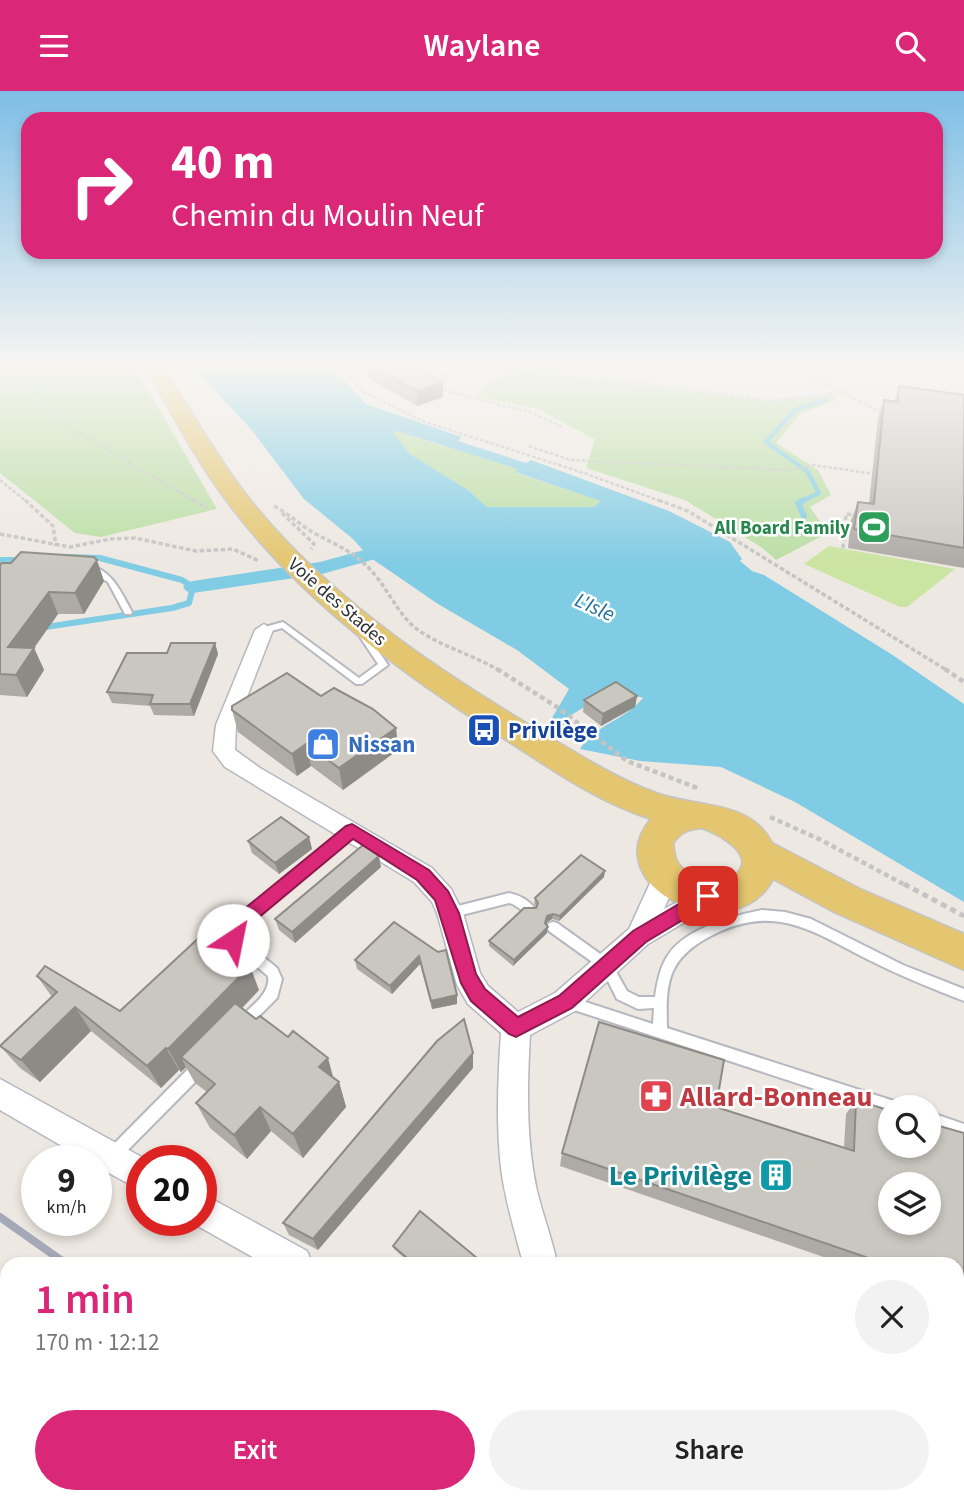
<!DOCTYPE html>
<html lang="en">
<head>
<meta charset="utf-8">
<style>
	body { margin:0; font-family:"Source Sans 3",sans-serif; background:#f2f2f2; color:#222; height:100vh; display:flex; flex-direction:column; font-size:26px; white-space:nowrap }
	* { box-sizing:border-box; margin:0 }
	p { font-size:23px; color:#767676 }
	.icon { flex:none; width:38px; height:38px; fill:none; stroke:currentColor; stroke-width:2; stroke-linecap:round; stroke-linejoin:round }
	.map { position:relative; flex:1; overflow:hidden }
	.details { position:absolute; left:0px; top:1166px; width:964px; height:247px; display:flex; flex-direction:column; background:#fff; border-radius:21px 21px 0 0; box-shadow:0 4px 10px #0003 }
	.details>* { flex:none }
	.guide { position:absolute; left:21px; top:21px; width:922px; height:147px; border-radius:21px; box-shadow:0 4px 10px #0003; background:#db2777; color:#fff; overflow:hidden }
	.fabs { position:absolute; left:878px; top:1004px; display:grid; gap:14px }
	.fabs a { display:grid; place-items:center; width:63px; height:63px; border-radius:50%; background:#fff; box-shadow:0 4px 10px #0003; font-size:35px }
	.speed { position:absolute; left:21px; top:1054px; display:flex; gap:14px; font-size:35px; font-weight:700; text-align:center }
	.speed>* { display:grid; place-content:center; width:91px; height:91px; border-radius:50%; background:#fff; box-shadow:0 4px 10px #0003; line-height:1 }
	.speed small { font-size:18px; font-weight:400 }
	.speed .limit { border:10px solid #d22; background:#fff; color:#111 }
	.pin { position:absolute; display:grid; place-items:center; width:60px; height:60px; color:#fff; margin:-30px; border-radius:14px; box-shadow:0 4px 10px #0006 }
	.me { position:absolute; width:77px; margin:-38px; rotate:34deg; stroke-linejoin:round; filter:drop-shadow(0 0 5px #0008) }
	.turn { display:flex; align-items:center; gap:24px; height:147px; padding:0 35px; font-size:32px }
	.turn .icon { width:91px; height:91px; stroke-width:2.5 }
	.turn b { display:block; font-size:49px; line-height:60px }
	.round { display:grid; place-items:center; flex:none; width:74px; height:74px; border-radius:37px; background:#f2f2f2 }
	.head { display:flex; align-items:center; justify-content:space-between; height:119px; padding:0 35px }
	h1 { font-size:42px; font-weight:600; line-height:52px; color:#db2777 }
	.button { display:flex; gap:14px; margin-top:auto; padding:14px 35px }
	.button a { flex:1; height:80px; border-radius:42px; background:#db2777; color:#fff; font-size:28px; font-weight:600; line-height:80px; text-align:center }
	.button a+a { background:#f2f2f2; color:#222 }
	header { display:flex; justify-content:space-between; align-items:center; height:91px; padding:0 35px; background:#db2777; color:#fff; font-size:32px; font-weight:600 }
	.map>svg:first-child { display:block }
</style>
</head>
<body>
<header><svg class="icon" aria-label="menu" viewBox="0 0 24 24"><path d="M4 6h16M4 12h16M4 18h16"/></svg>Waylane<svg class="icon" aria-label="search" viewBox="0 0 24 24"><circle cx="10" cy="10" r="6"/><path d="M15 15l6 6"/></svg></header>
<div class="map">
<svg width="964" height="1411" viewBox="0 0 964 1411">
	<rect width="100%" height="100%" fill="#eee8e2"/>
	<g fill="#badea4">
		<path d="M 0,277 L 135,277 L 217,418 L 101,446 L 75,442 L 0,382 Z"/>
		<path d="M 509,277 L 771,311 L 835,304 L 837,309 L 801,322 L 776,352 L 818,379 L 831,404 L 810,416 L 828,442 L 776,469 L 761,456 L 685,409 L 586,377 L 595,348 L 537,318 L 476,305 Z"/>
		<path d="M 397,340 L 445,356 L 448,354 L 520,378 L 516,382 L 602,410 L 594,416 L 487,416 L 468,399 L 410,363 L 392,342 Z"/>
	</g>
	<path fill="#cae4a1" d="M 829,455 L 955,478 L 907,516 L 900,516 L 804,473 Z"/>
	<path fill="#80cce4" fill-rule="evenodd" d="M 194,277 L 332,277 L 366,313 L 462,346 L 458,350 L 526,372 L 531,369 L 669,420 L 730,451 L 742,468 L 740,470 L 752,480 L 764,484 L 891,563 L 964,613 L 964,811 L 795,711 L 721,676 L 640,670 L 580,658 C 596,633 624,630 643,607 L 614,598 L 563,629 L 581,643 L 577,647 L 552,627 L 569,598 L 517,559 L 438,513 L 368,465 L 353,448 L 304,408 L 251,338 ZM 397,340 L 518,378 L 515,381 L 601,410 L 594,416 L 487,416 L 468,399 L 410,363 L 393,342 Z"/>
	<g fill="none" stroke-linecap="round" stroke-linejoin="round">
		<path stroke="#80cce4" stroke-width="4.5" d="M 800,411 L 819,402 L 807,380 L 766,351 L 795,319 L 826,309"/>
		<g stroke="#80cce4" stroke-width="6">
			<path d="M 804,409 L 798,412 L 804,425"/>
			<path d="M 0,469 L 25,469"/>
			<path d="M 39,537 L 172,517 L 189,512 L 193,496 L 182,489 L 100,467 L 69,466"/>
		</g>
		<path fill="#80cce4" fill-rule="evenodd" d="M 400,449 L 407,451 L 410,455 L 407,459 L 322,483 L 193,502 L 186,500 L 183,496 L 186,492 L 193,490 L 320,471 Z"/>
		<g stroke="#b5b8c0" stroke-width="4">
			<g id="lane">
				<path d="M 87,475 C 111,476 122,503 132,521 L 131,523 L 125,523 L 108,491 L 87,479 Z"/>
				<path d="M 283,531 L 359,587 L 378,573 L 358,543 L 359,541 L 365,541 L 388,574 L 362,593 L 356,593 L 282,537 L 264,542 L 260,539 L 261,537 Z"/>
				<path d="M 352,736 L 356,737 L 357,740 L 356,743 L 236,843 L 277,877 L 282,888 L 277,907 L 247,937 L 242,939 L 237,937 L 235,933 L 237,929 C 250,916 271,903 268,885 L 229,853 L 224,843 L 230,833 L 348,737 Z"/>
				<path d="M 509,802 C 519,804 529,809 535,818 L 533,821 C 523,825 518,813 509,812 L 450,827 L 446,825 L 444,822 L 446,819 L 450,817 Z"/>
				<path d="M 762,819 L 785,821 L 811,828 L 903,874 L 964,898 L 964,910 C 933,898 901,885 871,870 C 811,840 774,810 707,847 C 666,870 666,894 667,937 L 894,1010 L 899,1012 L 901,1017 L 891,1017 L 891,1023 L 562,915 L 561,911 L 562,907 L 567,905 L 653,933 L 654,917 L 638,918 L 617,908 L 602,878 L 549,840 L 547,836 L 549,832 L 553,831 L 557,832 L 610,870 L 627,900 L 639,906 L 655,906 C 657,891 660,876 668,864 C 686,837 732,825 762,819 Z"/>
				<path d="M 201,969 L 206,970 L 208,975 L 206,980 L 117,1070 L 112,1072 L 107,1070 L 105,1065 L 107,1060 L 196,970 Z"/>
				<path d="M 929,1021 L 964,1033 L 964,1047 L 929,1035 Z"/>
			</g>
		</g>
		<g stroke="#b5b8c0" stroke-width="3">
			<g id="street">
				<path d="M 264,533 L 273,539 L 236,634 L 235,659 L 260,677 L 432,777 L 451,798 L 463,822 L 480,882 L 488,895 L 518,921 L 555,902 L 629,838 L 657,777 L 666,774 L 675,777 L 678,784 L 664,818 L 708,795 L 717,798 L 721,805 L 717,812 L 648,853 L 575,920 L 530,944 C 527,996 526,1049 537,1100 C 543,1124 552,1148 557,1172 L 523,1172 C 515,1141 505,1109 501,1077 C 496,1032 498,987 501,942 L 468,913 L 457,894 L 437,822 L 432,811 L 414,791 L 225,676 L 213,660 L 216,634 L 255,539 Z"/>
				<path d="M 0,988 L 147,1069 L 142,1069 L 142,1100 L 96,1075 L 96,1069 L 86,1069 L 0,1019 Z"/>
				<path d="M 201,1102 L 307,1160 L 312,1172 L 263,1172 L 189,1130 L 201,1129 Z"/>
				<path d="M 617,1405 L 657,1405 L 658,1411 L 618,1411 Z"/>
			</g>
		</g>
		<g stroke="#b5b8c0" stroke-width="3">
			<g id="secondary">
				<path d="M 957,1380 L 964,1381 L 964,1411 L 924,1411 L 921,1405 L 957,1405 Z"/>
				<path d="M 696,1405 L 765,1405 L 762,1411 L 693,1411 Z"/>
			</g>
		</g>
		<g stroke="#c4c4c4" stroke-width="3">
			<path id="primary" d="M 146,277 L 164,277 C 190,318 214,362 244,401 C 331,514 455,590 576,662 C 601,677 628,692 656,702 C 695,717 750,708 772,752 L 862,799 L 964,843 L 964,879 L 834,821 L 773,788 C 734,862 594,796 651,728 C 597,711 550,677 503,647 C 401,582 302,510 229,413 C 197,371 172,323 146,277 ZM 702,737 C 718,743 760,764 734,785 C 718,798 683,786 676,768 C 674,763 674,757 673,752 C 681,741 689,738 702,737 Z"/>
		</g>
		<g stroke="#c4c4c4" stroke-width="2.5" stroke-dasharray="3.5 2" stroke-linecap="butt">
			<path d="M 8,277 L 65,334 L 196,411"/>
			<path d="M 340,277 L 364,301 L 425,331 L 584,382 L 663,411"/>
			<path d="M 534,277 L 770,310 L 841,301"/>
			<path d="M 795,277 L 883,322"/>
			<path d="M 418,279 L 447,284 L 471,277"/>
			<path d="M 447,284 L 441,291 L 446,300 L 530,321 L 562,336"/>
			<path d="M 529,355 L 571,369 L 791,379 L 813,374 L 875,383"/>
			<path d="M 0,389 L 27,411"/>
		</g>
		<g stroke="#c4c4c4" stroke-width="3.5" stroke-dasharray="4.5 2.5" stroke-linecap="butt">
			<path d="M 25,409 L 53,435 L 56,455"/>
			<path d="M 193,409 L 207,417"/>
			<path d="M 658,409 L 688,420 L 948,580"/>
			<path d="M 274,415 C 289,423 300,434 314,442 C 338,455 357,462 375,484 C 390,502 399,525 418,539 C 444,557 474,564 500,580"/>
			<path d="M 282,422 L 314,453 L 311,458"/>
			<path d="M 0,443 L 70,456 L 110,448 L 135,447 L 196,460 L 233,458 L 259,470"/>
			<path d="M 843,457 L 846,423 L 858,424"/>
		</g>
		<g stroke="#c4c4c4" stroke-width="4.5" stroke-dasharray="5 3.5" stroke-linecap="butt">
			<path d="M 497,578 L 557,616 L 627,670 L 700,698"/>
			<path d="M 945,578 L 964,591"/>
			<path d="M 770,726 L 819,748 L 907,795"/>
		</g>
		<path stroke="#c4c4c4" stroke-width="5" stroke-dasharray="6 4.5" stroke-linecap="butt" d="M 904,793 L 964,825"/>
		<path stroke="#c4c4c4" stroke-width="7" stroke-dasharray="8 5" stroke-linecap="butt" d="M 473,1411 L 481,1405"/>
		<use href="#lane" fill="#fff" fill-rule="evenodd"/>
		<use href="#street" fill="#fff" fill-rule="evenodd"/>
		<use href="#secondary" fill="#fff" fill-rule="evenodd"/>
		<use href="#primary" fill="#e4c670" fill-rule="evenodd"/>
		<g stroke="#a5a8b6" stroke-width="8">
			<path d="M 0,1126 L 65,1172"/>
			<path d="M 440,1405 L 451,1411"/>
		</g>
	</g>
	<g fill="#aeaaa5">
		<path d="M 366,277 L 416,277 L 443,292 L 443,306 L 417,315 L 367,286 Z"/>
		<path d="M 948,277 L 964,277 L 964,279 Z"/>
		<path d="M 899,295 L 964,304 L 964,477 L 848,457 L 851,429 L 858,411 L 869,413 L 878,327 L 884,309 L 894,311 Z"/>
		<path d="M 0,474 L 104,490 L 84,523 L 58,523 L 34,557 L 44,579 L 27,606 L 0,604 Z"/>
		<path d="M 215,552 L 218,563 L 194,625 L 154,624 L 150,615 L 112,612 L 107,601 L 167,562 Z"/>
		<path d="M 321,605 L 396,637 L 398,659 L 343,699 L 311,675 L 297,685 L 238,641 L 232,619 Z"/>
		<path d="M 637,605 L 635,616 L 601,635 L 583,621 L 584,609 Z"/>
		<path d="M 309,746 L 312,758 L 279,783 L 252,762 L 248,750 Z"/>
		<path d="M 381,776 L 295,852 L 279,839 L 275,828 Z"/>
		<path d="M 604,786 L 559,830 L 552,828 L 547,831 L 547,842 L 513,875 L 489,855 L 489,850 L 536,817 L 536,816 L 534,813 L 535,807 Z"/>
		<path d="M 394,831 L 457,904 L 457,913 L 432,918 L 420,873 L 392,903 L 357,878 L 355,869 Z"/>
		<path d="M 37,885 L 120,920 L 259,899 L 242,917 L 339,991 L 346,1016 L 303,1067 L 271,1040 L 247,1068 L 210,1037 L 196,1012 L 207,1001 L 195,992 L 186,976 L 181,981 L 179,979 L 161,997 L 91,940 L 40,991 L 20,977 L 0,955 L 52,906 Z"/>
		<path d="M 473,977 L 318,1159 L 289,1144 L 283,1132 Z"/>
		<path d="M 856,1009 L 964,1042 L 964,1215 L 957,1213 L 957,1172 L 841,1172 L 560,1075 L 562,1062 L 716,1016 L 844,1056 L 846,1023 Z"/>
		<path d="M 393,1155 L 483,1172 L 410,1172 L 394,1158 Z"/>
	</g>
	<g fill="#8d8b86">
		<path d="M 443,292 L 443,306 L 417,315 L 417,300 Z"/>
		<path d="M 97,469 L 104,490 L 84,523 L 75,502 Z"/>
		<path d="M 49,501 L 58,523 L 19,578 L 8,556 Z"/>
		<path d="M 215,552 L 218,563 L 194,625 L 190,613 Z"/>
		<path d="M 34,557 L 44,579 L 27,606 L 16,584 Z"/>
		<path d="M 637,605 L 635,616 L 601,635 L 603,623 Z"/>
		<path d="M 396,637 L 398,659 L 343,699 L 339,677 Z"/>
		<path d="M 306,653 L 311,675 L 297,685 L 292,663 Z"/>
		<path d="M 309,746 L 312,758 L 279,783 L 275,772 Z"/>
		<path d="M 379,765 L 381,776 L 295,852 L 292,841 Z"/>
		<path d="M 605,780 L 604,786 L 559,830 L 560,825 Z"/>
		<path d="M 553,823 L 552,828 L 547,831 L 545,837 L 547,825 Z"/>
		<path d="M 548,836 L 547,842 L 513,875 L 514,869 Z"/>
		<path d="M 419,865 L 420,873 L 392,903 L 390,895 Z"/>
		<path d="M 250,875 L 259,899 L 189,973 L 181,966 L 186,976 L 181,981 L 168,958 Z"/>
		<path d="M 457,904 L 457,913 L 432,918 L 431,910 Z"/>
		<path d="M 75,916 L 91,940 L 40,991 L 21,969 Z"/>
		<path d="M 166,957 L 179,979 L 161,997 L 147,975 Z"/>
		<path d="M 473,962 L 473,977 L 318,1159 L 313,1148 Z"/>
		<path d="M 328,967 L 335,993 L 319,976 Z"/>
		<path d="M 339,991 L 346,1016 L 303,1067 L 293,1043 Z"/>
		<path d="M 260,1016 L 271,1040 L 247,1068 L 234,1044 Z"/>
		<path d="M 0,1349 L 7,1351 L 7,1361 L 0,1376 Z"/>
		<path d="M 35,1405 L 46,1405 L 44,1411 L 33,1411 Z"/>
		<path d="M 96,1405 L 101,1405 L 98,1411 L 92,1411 Z"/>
		<path d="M 215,1405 L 220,1405 L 219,1411 L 214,1411 Z"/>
	</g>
	<g fill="#cac6c0" stroke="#8d8b86" stroke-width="2" fill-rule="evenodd">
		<path d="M 374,277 L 416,277 L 443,292 L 417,300 Z"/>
		<path d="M 899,295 L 964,304 L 964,457 L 854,438 L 858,411 L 874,413 L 884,309 L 898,311 Z"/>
		<path d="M 21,461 L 94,466 L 97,469 L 75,502 L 49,501 L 8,556 L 34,557 L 16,584 L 0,583 L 0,474 L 2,472 L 11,472 Z"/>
		<path d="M 171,552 L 215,552 L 190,613 L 150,613 L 153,604 L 107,601 L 127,562 L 167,562 Z"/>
		<path d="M 287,582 L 321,605 L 334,597 L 373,618 L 396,637 L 339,677 L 306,653 L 292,663 L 232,619 L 232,615 Z"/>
		<path d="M 616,591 L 637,605 L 603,623 L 584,609 Z"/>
		<path d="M 281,726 L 309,746 L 275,772 L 248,750 Z"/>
		<path d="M 363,754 L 379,765 L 292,841 L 275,828 Z"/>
		<path d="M 581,764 L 605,780 L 560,825 L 553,823 L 547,825 L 545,832 L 548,836 L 514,869 L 489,850 L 524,817 L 536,817 L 538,812 L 535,807 Z"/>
		<path d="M 394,831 L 438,861 L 446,859 L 457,904 L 431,910 L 419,865 L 390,895 L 355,869 Z"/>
		<path d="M 204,842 L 250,875 L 168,958 L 166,957 L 147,975 L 75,916 L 21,969 L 0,955 L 57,901 L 37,885 L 45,875 L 120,920 Z"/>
		<path d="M 235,912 L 256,928 L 260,925 L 288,946 L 293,940 L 328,967 L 319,976 L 339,991 L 293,1043 L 260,1016 L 234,1044 L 196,1012 L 215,993 L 181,966 Z"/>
		<path d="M 464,928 L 473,962 L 313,1148 L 283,1132 L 437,950 Z"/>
		<path d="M 599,931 L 724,969 L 716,1016 L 854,1060 L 856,1009 L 891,1020 L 891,1055 L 929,1055 L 929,1032 L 964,1042 L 964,1200 L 957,1198 L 957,1172 L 883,1172 L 562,1062 ZM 891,1094 L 929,1094 L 929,1132 L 891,1132 Z"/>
		<path d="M 420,1120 L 483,1172 L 413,1172 L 393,1155 Z"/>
		<path d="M 7,1251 L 7,1272 L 0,1267 L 0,1260 Z"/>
		<path d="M 0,1378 L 7,1380 L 7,1405 L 35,1405 L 33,1411 L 0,1411 Z"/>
		<path d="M 73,1405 L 96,1405 L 92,1411 L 70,1411 Z"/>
		<path d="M 166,1405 L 215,1405 L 214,1411 L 165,1411 Z"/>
	</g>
	<linearGradient id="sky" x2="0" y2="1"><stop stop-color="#7ebee6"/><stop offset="0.58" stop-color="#f7f5f2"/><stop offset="1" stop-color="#f7f5f2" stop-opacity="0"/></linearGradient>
	<rect width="964" height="474" fill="url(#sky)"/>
	<path fill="#db2777" stroke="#8e194d" stroke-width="2" d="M 352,733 L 429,779 L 448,800 L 459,822 L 476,883 L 485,898 L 518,926 L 559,905 L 633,840 L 701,800 L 714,800 L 716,805 L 714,810 L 646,851 L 572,917 L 516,946 L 509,943 L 471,910 L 461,892 L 435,809 L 417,789 L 353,748 L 240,842 L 242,849 L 240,855 L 233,857 L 227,855 L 221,843 L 227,832 L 346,735 Z"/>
	<defs>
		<g id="stadium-square" transform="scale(1.75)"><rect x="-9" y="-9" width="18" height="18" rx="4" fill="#2e9e5b" stroke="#fff"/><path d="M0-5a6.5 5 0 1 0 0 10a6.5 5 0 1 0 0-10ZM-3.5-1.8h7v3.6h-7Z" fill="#fff"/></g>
		<g id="bus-square" transform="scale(1.75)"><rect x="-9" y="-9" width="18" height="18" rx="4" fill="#1a4fb4" stroke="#fff"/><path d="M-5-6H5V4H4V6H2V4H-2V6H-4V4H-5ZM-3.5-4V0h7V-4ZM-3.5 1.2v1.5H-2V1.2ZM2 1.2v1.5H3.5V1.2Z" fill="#fff"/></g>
		<g id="shop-square" transform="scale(1.75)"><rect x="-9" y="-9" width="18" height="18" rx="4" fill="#3f7fe0" stroke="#fff"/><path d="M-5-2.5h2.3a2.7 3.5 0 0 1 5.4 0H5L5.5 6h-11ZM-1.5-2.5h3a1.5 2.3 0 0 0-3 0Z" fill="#fff"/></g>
		<g id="pharmacy-square" transform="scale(1.75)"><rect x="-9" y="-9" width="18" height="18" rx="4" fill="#e0444e" stroke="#fff"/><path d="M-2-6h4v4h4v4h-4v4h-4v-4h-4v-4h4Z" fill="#fff"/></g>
		<g id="building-square" transform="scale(1.75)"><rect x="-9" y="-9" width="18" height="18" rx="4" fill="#0f9aa8" stroke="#fff"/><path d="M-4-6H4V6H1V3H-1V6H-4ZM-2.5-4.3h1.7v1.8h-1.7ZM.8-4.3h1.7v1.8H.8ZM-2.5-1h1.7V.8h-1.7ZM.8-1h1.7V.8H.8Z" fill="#fff"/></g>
	</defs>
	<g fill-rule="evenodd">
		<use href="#stadium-square" x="874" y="436"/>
		<use href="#bus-square" x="484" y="639"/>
		<use href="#shop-square" x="323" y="653"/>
		<use href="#pharmacy-square" x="656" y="1005"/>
		<use href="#building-square" x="776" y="1084"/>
	</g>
	<g text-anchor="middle" stroke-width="5" stroke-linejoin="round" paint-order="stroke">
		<g font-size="19" font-weight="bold" fill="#27864d" stroke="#fff" text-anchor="end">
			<text x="850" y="443">All Board Family</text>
		</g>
		<g font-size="19" fill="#2e2e2e" stroke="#fff">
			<text transform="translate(338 510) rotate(41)" y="7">Voie des Stades</text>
		</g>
		<g font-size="21" font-style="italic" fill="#1b6e95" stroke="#fff">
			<text transform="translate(595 516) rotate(24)" y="7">L'Isle</text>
		</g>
		<g font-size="23" font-weight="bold" fill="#164399" stroke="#fff" text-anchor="start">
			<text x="508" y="647">Privilège</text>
		</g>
		<g font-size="23" font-weight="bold" fill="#366cbe" stroke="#fff" text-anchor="start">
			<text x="348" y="661">Nissan</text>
		</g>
		<g font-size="28" font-weight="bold" fill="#be3a42" stroke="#fff" text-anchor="start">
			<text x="680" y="1015">Allard-Bonneau</text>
		</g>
		<g font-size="28" font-weight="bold" fill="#0d838f" stroke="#fff" text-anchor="end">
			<text x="752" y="1094">Le Privilège</text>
		</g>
	</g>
</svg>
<div class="fabs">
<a><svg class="icon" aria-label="search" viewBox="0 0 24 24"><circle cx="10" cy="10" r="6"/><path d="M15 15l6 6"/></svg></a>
<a><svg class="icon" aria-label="layers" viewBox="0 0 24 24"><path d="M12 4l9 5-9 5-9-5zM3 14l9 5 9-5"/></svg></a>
</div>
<div class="speed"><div>9<small>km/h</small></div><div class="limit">20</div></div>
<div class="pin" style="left:708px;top:805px;background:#d93025"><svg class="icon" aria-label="arrive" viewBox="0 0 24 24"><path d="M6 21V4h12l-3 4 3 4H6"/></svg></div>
<svg class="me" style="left:233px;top:849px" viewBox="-20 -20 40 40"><circle r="19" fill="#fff"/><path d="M0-13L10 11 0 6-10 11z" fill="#db2777"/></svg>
<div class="guide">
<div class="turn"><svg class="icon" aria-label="right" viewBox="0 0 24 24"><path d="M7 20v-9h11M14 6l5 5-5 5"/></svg><div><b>40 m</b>Chemin du Moulin Neuf</div></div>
</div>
<section class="details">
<div class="head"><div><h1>1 min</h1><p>170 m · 12:12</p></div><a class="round"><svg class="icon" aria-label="close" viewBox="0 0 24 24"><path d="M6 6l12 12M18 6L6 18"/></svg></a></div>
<div class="button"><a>Exit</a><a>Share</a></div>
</section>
</div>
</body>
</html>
